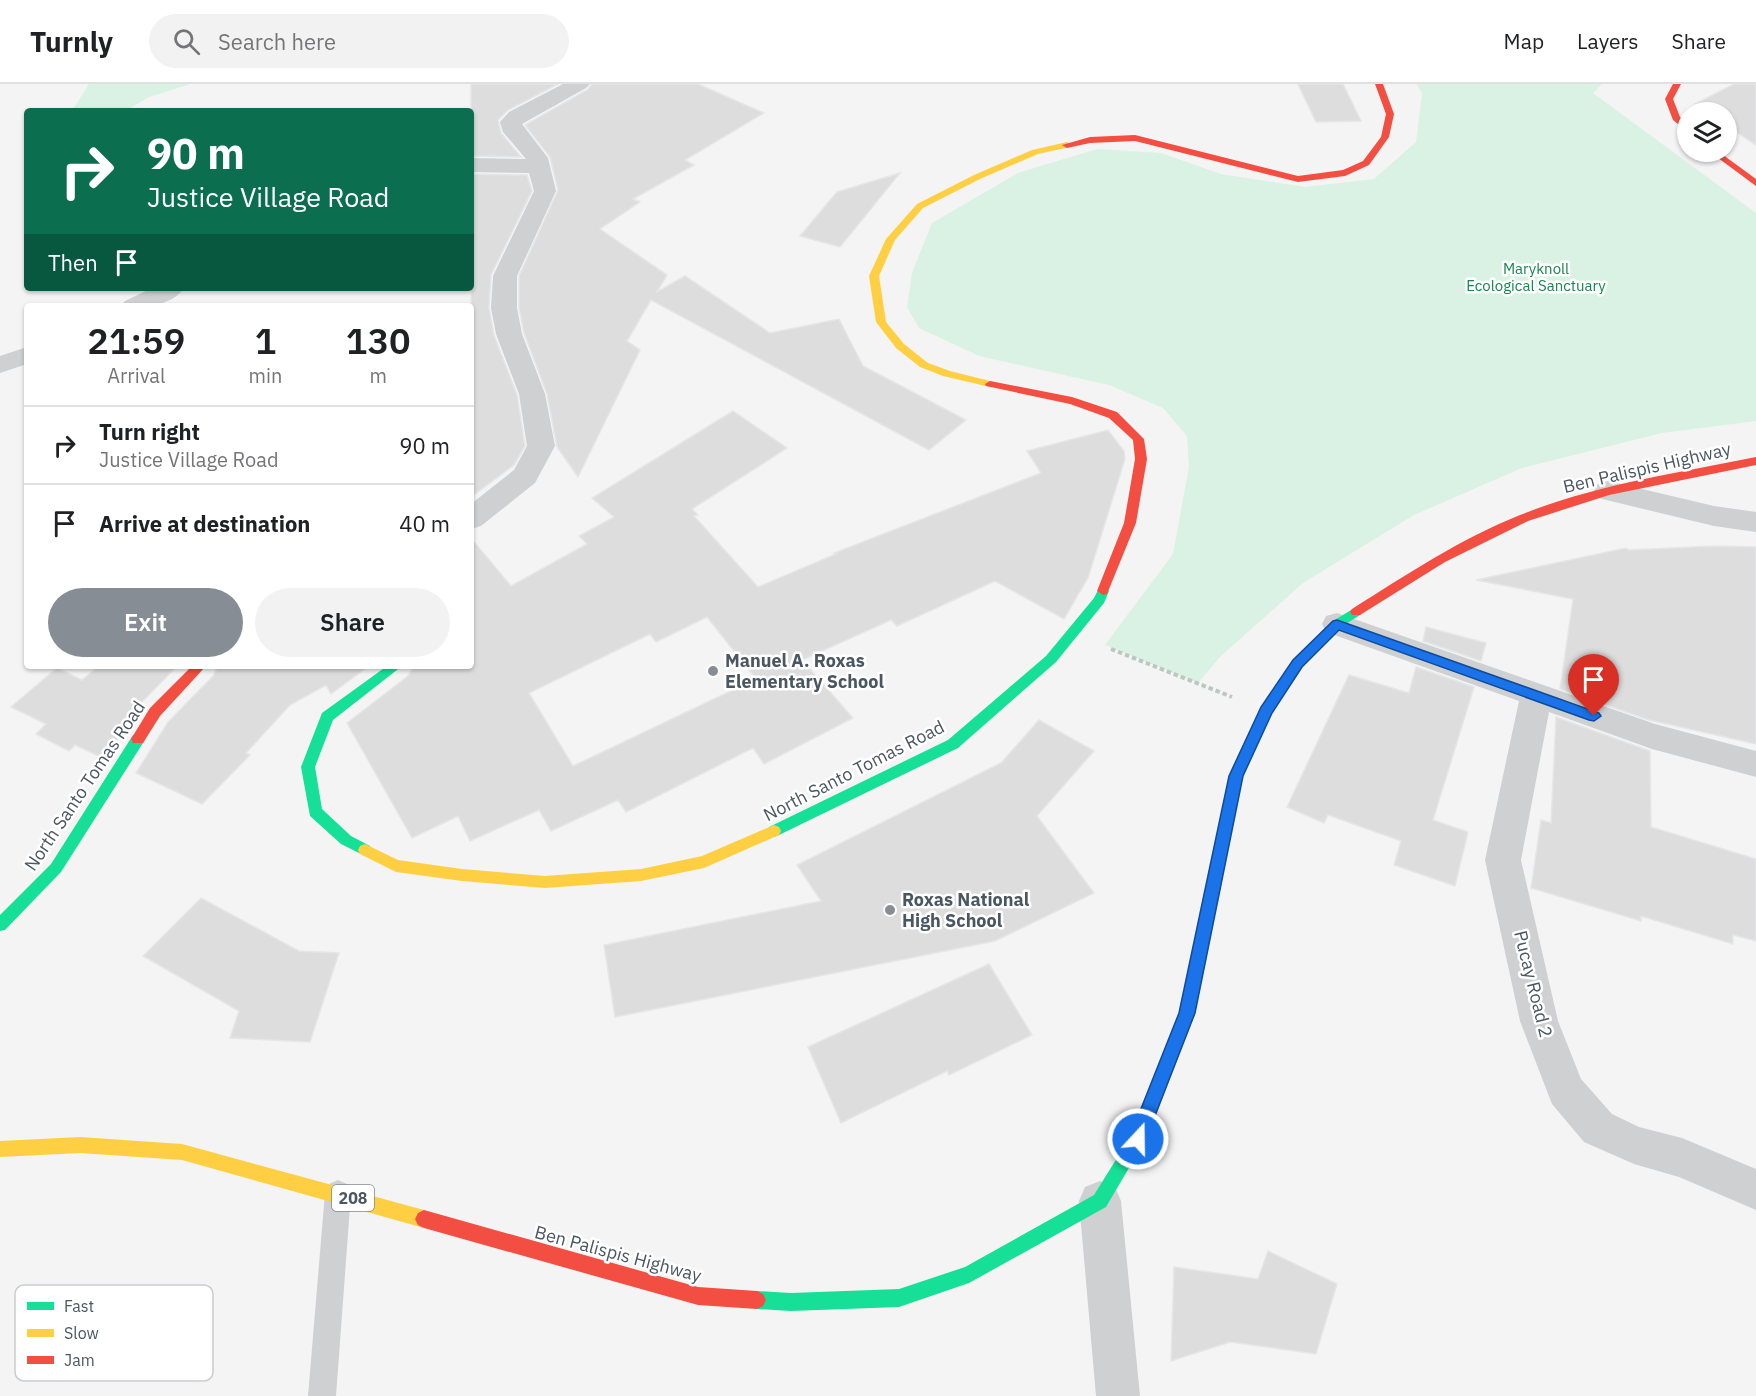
<!DOCTYPE html>
<html lang="en">
<head>
<meta charset="utf-8">
<style>
	body { margin:0; font-family:"IBM Plex Sans",sans-serif; background:#f2f2f2; color:#202124; height:100vh; display:flex; flex-direction:column; font-size:22px; white-space:nowrap }
	* { box-sizing:border-box; margin:0 }
	p { font-size:20px; color:#757577 }
	.icon { flex:none; width:33px; height:33px; fill:none; stroke:currentColor; stroke-width:2; stroke-linecap:round; stroke-linejoin:round }
	.map { position:relative; flex:1; overflow:hidden }
	.drawer { position:absolute; left:24px; top:219px; width:450px; height:366px; display:flex; flex-direction:column; background:#fff; border-radius:6px; box-shadow:0 2px 4px #0004 }
	.drawer>* { flex:none }
	.banner { position:absolute; left:24px; top:24px; width:450px; height:183px; border-radius:6px; box-shadow:0 2px 4px #0004; background:#0b6e4f; color:#fff; overflow:hidden }
	.tools { position:absolute; left:1677px; top:18px; display:grid; gap:12px }
	.tools a { display:grid; place-items:center; width:60px; height:60px; border-radius:50%; background:#fff; box-shadow:0 2px 4px #0004; font-size:30px }
	.pin { position:absolute; display:grid; place-items:center; width:51px; height:51px; color:#fff; margin:-62px -26px; border-radius:50% 50% 50% 0; rotate:-45deg; box-shadow:0 0 6px #0007 }
	.pin .icon { rotate:45deg }
	.me { position:absolute; width:66px; margin:-33px; rotate:21deg; stroke-linejoin:round; filter:drop-shadow(0 0 4px #0008) }
	.turn { display:flex; align-items:center; gap:21px; height:126px; padding:0 24px; font-size:27px }
	.turn .icon { width:78px; height:78px; stroke-width:2.5 }
	.turn b { display:block; font-size:42px; line-height:51px }
	.then { display:flex; align-items:center; height:57px; padding:0 24px; background:#0003; gap:12px; font-size:22px }
	.eta { display:flex; justify-content:space-evenly; align-items:center; height:102px; text-align:center }
	.eta b { font-size:36px; font-weight:600; line-height:42px }
	.button { display:flex; gap:12px; margin-top:auto; padding:12px 24px }
	.button a { flex:1; height:69px; border-radius:36px; background:#868d94; color:#fff; font-size:24px; font-weight:600; line-height:69px; text-align:center }
	.button a+a { background:#f2f2f2; color:#202124 }
	ul { padding:0; list-style:none }
	li { display:flex; align-items:center; gap:18px; height:78px; padding:0 24px; border-top:2px solid #e0e0e0 }
	li div { flex:1 }
	li b { display:block; font-size:22px }
	li em { font-style:normal }
	header { display:flex; align-items:center; gap:36px; box-sizing:border-box; height:84px; padding:0 30px; background:#fff; border-bottom:2px solid #e0e0e0 }
	header strong { font-size:28px }
	nav { display:flex; gap:33px; margin-inline-start:auto; font-size:21px }
	.search { width:420px; height:54px; background:#f2f2f2; display:flex; align-items:center; gap:15px; box-sizing:border-box; padding:0 21px; border-radius:33px; color:#757577; font-size:22px }
	.map>svg:first-child { display:block }
</style>
</head>
<body>
<header>
<strong>Turnly</strong>
<div class="search"><svg class="icon" aria-label="search" viewBox="0 0 24 24"><circle cx="10" cy="10" r="6"/><path d="M15 15l6 6"/></svg>Search here</div>
<nav><a>Map</a><a>Layers</a><a>Share</a></nav>
</header>
<div class="map">
<svg width="1756" height="1312" viewBox="0 0 1756 1312">
	<rect width="100%" height="100%" fill="#f4f4f4"/>
	<g fill="#d9f2e3">
		<path d="M 89,0 L 191,0 L 149,13 L 125,27 L 72,27 Z"/>
		<path d="M 1417,0 L 1602,0 L 1593,9 L 1756,129 L 1756,337 L 1662,349 L 1522,384 L 1414,431 L 1303,499 L 1221,572 L 1198,599 L 1105,561 L 1173,470 L 1189,383 L 1187,352 L 1163,324 L 1109,301 L 979,272 L 919,244 L 907,223 L 912,189 L 932,139 L 1018,89 L 1097,65 L 1161,69 L 1221,90 L 1305,103 L 1374,95 L 1416,58 L 1422,10 Z"/>
	</g>
	<g fill="#ddddde" stroke="#e5e6e7" stroke-width="1.5" fill-rule="evenodd">
		<path d="M 471,0 L 558,0 L 508,26 L 498,36 L 501,49 L 521,73 L 471,72 Z"/>
		<path d="M 592,0 L 698,0 L 764,29 L 685,76 L 694,81 L 633,115 L 640,118 L 600,145 L 667,191 L 657,208 L 685,192 L 770,249 L 839,235 L 863,282 L 966,336 L 929,366 L 651,216 L 627,257 L 640,266 L 578,393 L 557,363 L 547,310 L 524,249 L 519,224 L 519,192 L 558,106 L 550,73 L 525,41 L 587,6 Z"/>
		<path d="M 1298,0 L 1343,0 L 1361,37 L 1316,38 Z"/>
		<path d="M 1734,0 L 1756,0 L 1756,61 L 1726,41 L 1726,28 L 1707,28 L 1695,20 Z"/>
		<path d="M 900,89 L 840,163 L 800,152 L 837,108 Z"/>
		<path d="M 471,90 L 527,91 L 532,107 L 491,191 L 489,224 L 494,251 L 517,311 L 525,362 L 514,381 L 471,413 Z"/>
		<path d="M 733,327 L 787,364 L 692,425 L 698,431 L 694,432 L 758,503 L 836,470 L 834,469 L 1041,389 L 1027,367 L 1108,346 L 1124,367 L 1125,375 L 1088,494 L 1064,535 L 995,497 L 897,542 L 891,536 L 802,576 L 853,634 L 764,680 L 753,664 L 626,728 L 618,716 L 551,747 L 539,726 L 470,757 L 458,732 L 412,754 L 347,639 L 408,592 L 414,582 L 471,582 L 471,454 L 511,502 L 587,460 L 579,452 L 614,433 L 592,414 ZM 707,533 L 756,595 L 573,682 L 529,609 L 650,550 L 656,558 Z"/>
		<path d="M 1714,462 L 1756,463 L 1756,660 L 1649,636 L 1560,605 L 1573,515 L 1476,496 L 1626,464 L 1629,466 Z"/>
		<path d="M 1426,543 L 1486,559 L 1481,577 L 1423,557 Z"/>
		<path d="M 99,582 L 177,582 L 142,618 L 105,675 L 75,661 L 69,667 L 36,650 L 46,640 L 11,623 L 57,584 L 82,596 Z"/>
		<path d="M 218,582 L 369,582 L 331,610 L 326,601 L 290,621 L 246,669 L 250,671 L 202,720 L 136,689 L 168,638 L 213,592 Z"/>
		<path d="M 1416,583 L 1474,603 L 1433,736 L 1468,748 L 1455,802 L 1394,781 L 1401,757 L 1328,731 L 1324,739 L 1287,723 L 1349,591 L 1409,609 Z"/>
		<path d="M 1556,633 L 1650,667 L 1651,743 L 1756,775 L 1756,857 L 1733,851 L 1733,860 L 1641,832 L 1641,837 L 1531,804 L 1541,736 L 1551,739 Z"/>
		<path d="M 1039,636 L 1094,667 L 1037,732 L 1094,809 L 995,857 L 615,933 L 604,861 L 821,817 L 797,781 L 1001,679 Z"/>
		<path d="M 201,814 L 299,867 L 339,869 L 310,958 L 230,954 L 239,927 L 143,872 Z"/>
		<path d="M 989,880 L 1032,951 L 949,991 L 947,987 L 841,1039 L 808,963 Z"/>
		<path d="M 1268,1167 L 1337,1200 L 1316,1270 L 1230,1258 L 1171,1277 L 1174,1183 L 1258,1195 Z"/>
	</g>
	<g fill="none" stroke-linecap="round" stroke-linejoin="round">
		<path stroke="#bcc7c4" stroke-width="4" stroke-dasharray="4.5 3" stroke-linecap="butt" d="M 1111,565 L 1232,613"/>
		<path fill="#ced0d2" fill-rule="evenodd" d="M 338,1096 L 347,1100 L 351,1109 L 336,1312 L 308,1312 L 325,1109 L 329,1100 Z"/>
		<g fill="#ced0d2" fill-rule="evenodd">
			<path d="M 563,0 L 590,0 L 586,4 L 522,40 L 548,74 L 556,107 L 517,192 L 517,224 L 522,250 L 545,310 L 555,362 L 535,399 L 481,442 L 471,445 L 471,420 L 514,386 L 527,362 L 519,310 L 496,250 L 491,224 L 493,192 L 534,107 L 529,89 L 471,88 L 471,74 L 526,75 L 503,48 L 500,38 L 509,28 Z"/>
			<path d="M 152,204 L 184,204 C 171,224 142,222 121,222 L 125,217 Z"/>
			<path d="M 27,263 L 27,280 L 0,289 L 0,272 Z"/>
			<path d="M 1608,397 L 1714,422 L 1756,428 L 1756,448 L 1714,442 L 1598,414 L 1594,407 L 1598,400 Z"/>
			<path d="M 1337,529 L 1655,640 L 1756,667 L 1756,693 L 1652,665 L 1549,628 L 1521,776 L 1558,937 L 1581,995 L 1612,1030 L 1639,1043 L 1682,1054 L 1756,1085 L 1756,1126 L 1679,1093 L 1634,1080 L 1584,1058 L 1552,1020 L 1520,937 L 1485,776 L 1519,617 L 1326,548 L 1322,540 L 1326,532 Z"/>
			<path d="M 1100,1097 L 1115,1103 L 1121,1117 L 1140,1312 L 1096,1312 L 1079,1117 L 1085,1103 Z"/>
		</g>
		<g fill="#16e098" fill-rule="evenodd">
			<path d="M 1103,503 L 1109,507 L 1104,519 L 1056,578 L 958,664 L 779,751 L 774,753 L 769,751 L 767,747 L 769,743 L 948,656 L 1046,572 L 1094,514 L 1099,504 Z"/>
			<path d="M 1356,523 L 1360,525 L 1362,528 L 1360,531 L 1341,543 L 1303,582 L 1272,629 L 1243,692 L 1209,855 L 1207,860 L 1202,862 L 1197,860 L 1195,855 L 1229,692 L 1259,627 L 1293,576 L 1333,537 Z"/>
			<path d="M 387,582 L 402,582 L 333,636 L 315,683 L 322,725 L 351,752 L 370,762 L 372,766 L 370,770 L 365,772 L 341,760 L 310,732 L 301,683 L 322,629 Z"/>
			<path d="M 138,650 L 143,651 L 145,655 L 143,659 L 61,788 L 5,846 L 0,847 L 0,831 L 51,780 L 133,651 Z"/>
			<path d="M 1128,1064 L 1134,1066 L 1136,1072 L 1106,1123 L 969,1199 L 899,1223 L 791,1227 L 757,1225 L 751,1222 L 748,1216 L 751,1210 L 757,1207 L 791,1209 L 899,1205 L 965,1183 L 1094,1111 L 1122,1066 Z"/>
		</g>
		<g fill="#ffcf43" fill-rule="evenodd">
			<path d="M 1067,58 L 1072,61 L 1070,63 L 1038,70 L 980,95 L 923,124 L 895,156 L 879,192 L 886,238 L 904,260 L 928,279 L 950,287 L 994,298 L 995,300 L 990,303 L 943,292 L 920,283 L 896,264 L 876,238 L 869,192 L 886,155 L 917,120 L 974,91 L 1032,66 Z"/>
			<path d="M 774,741 L 779,743 L 781,747 L 779,751 L 704,784 L 641,797 L 545,804 L 462,797 L 396,788 L 360,770 L 358,766 L 360,762 L 365,760 L 398,776 L 462,785 L 545,792 L 641,785 L 702,772 Z"/>
			<path d="M 80,1053 L 182,1060 L 424,1126 L 430,1129 L 433,1135 L 430,1141 L 424,1144 L 182,1076 L 80,1069 L 0,1073 L 0,1057 Z"/>
		</g>
		<g fill="#f24e42" fill-rule="evenodd">
			<path d="M 1375,0 L 1383,0 L 1394,30 L 1389,53 L 1369,81 L 1345,92 L 1298,98 L 1135,57 L 1090,59 L 1067,64 L 1062,61 L 1090,53 L 1135,51 L 1298,92 L 1343,86 L 1363,77 L 1381,53 L 1386,30 Z"/>
			<path d="M 1673,0 L 1681,0 L 1673,15 L 1680,33 L 1688,40 L 1688,48 L 1673,36 L 1665,15 Z"/>
			<path d="M 1710,68 L 1719,68 L 1756,95 L 1756,102 Z"/>
			<path d="M 990,297 L 1072,313 L 1117,328 L 1144,355 L 1147,375 L 1136,439 L 1107,510 L 1103,511 L 1097,507 L 1124,439 L 1135,375 L 1133,356 L 1109,334 L 1070,320 L 986,302 L 985,300 Z"/>
			<path d="M 1756,373 L 1756,381 L 1609,411 L 1528,437 L 1445,478 L 1360,531 L 1352,531 L 1350,528 L 1352,525 C 1406,491 1460,455 1520,431 C 1595,401 1677,389 1756,373 Z"/>
			<path d="M 192,582 L 206,582 L 160,632 L 143,659 L 133,659 L 131,655 L 150,624 Z"/>
			<path d="M 1202,848 L 1207,850 L 1209,855 L 1195,929 L 1144,1061 L 1134,1078 L 1128,1080 L 1122,1078 L 1120,1072 L 1132,1050 L 1179,929 L 1195,855 L 1197,850 Z"/>
			<path d="M 424,1126 L 698,1203 L 757,1207 L 763,1210 L 766,1216 L 763,1222 L 757,1225 L 698,1221 L 424,1144 L 418,1141 L 415,1135 L 418,1129 Z"/>
		</g>
	</g>
	<path fill="#1a73e8" stroke="#114b97" stroke-width="1.5" d="M 1337,536 L 1599,629 L 1601,632 L 1594,637 L 1589,636 L 1339,546 L 1302,583 L 1272,629 L 1243,692 L 1195,929 L 1146,1055 L 1144,1061 L 1138,1063 L 1132,1061 L 1129,1055 L 1179,929 L 1229,692 L 1261,623 L 1293,576 L 1333,537 Z"/>
	<g fill="#868d94" stroke="#fff" stroke-width="2">
		<circle cx="713" cy="587" r="6"/>
		<circle cx="890" cy="826" r="6"/>
	</g>
	<g text-anchor="middle" stroke-width="5" stroke-linejoin="round" paint-order="stroke">
		<g font-size="15" fill="#17864f" stroke="#fff">
			<text x="1536" y="190">Maryknoll<tspan x="1536" dy="17">Ecological Sanctuary</tspan></text>
		</g>
		<rect fill="#fff" stroke="#808990" stroke-width="1.5" x="332" y="1101" width="42" height="26" rx="4.5"/>
		<g font-size="16" font-weight="bold" fill="#4a5661">
			<text x="353" y="1120">208</text>
		</g>
		<g font-size="18" fill="#4a5661" stroke="#fff">
			<text transform="translate(1647 384) rotate(-13)" y="6">Ben Palispis Highway</text>
			<text transform="translate(854 687) rotate(-27)" y="6">North Santo Tomas Road</text>
			<text transform="translate(85 702) rotate(-56)" y="6">North Santo Tomas Road</text>
			<text transform="translate(1533 900) rotate(76)" y="6">Pucay Road 2</text>
			<text transform="translate(618 1170) rotate(15)" y="6">Ben Palispis Highway</text>
		</g>
		<g font-size="18" font-weight="bold" fill="#4a5661" stroke="#fff" text-anchor="start">
			<text x="725" y="583">Manuel A. Roxas<tspan x="725" dy="21">Elementary School</tspan></text>
			<text x="902" y="822">Roxas National<tspan x="902" dy="21">High School</tspan></text>
		</g>
	</g>
	<rect x="15" y="1201" width="198" height="96" rx="9" fill="#fff" stroke="#c9ccd0" stroke-width="1.5"/>
	<rect x="27" y="1218" width="27" height="8" fill="#16e098"/>
	<rect x="27" y="1245" width="27" height="8" fill="#ffcf43"/>
	<rect x="27" y="1272" width="27" height="8" fill="#f24e42"/>
	<g font-size="16" fill="#4a5661">
		<text x="64" y="1228">Fast</text>
		<text x="64" y="1255">Slow</text>
		<text x="64" y="1282">Jam</text>
	</g>
</svg>
<div class="tools">
<a><svg class="icon" aria-label="layers" viewBox="0 0 24 24"><path d="M12 4l9 5-9 5-9-5zM3 14l9 5 9-5"/></svg></a>
</div>
<div class="pin" style="left:1594px;top:632px;background:#d93025"><svg class="icon" aria-label="arrive" viewBox="0 0 24 24"><path d="M6 21V4h12l-3 4 3 4H6"/></svg></div>
<svg class="me" style="left:1138px;top:1055px" viewBox="-20 -20 40 40"><circle r="17" fill="#1a73e8" stroke="#fff" stroke-width="3"/><path d="M0-11L8 9 0 5-8 9z" fill="#fff"/></svg>
<div class="banner">
<div class="turn"><svg class="icon" aria-label="right" viewBox="0 0 24 24"><path d="M7 20v-9h11M14 6l5 5-5 5"/></svg><div><b>90 m</b>Justice Village Road</div></div>
<div class="then">Then<svg class="icon" aria-label="arrive" viewBox="0 0 24 24"><path d="M6 21V4h12l-3 4 3 4H6"/></svg></div>
</div>
<section class="drawer">
<div class="eta">
<div><b>21:59</b><p>Arrival</p></div>
<div><b>1</b><p>min</p></div>
<div><b>130</b><p>m</p></div>
</div>
<ul>
<li><svg class="icon" aria-label="right" viewBox="0 0 24 24"><path d="M7 20v-9h11M14 6l5 5-5 5"/></svg><div><b>Turn right</b><p>Justice Village Road</p></div><em>90 m</em></li>
<li><svg class="icon" aria-label="arrive" viewBox="0 0 24 24"><path d="M6 21V4h12l-3 4 3 4H6"/></svg><div><b>Arrive at destination</b></div><em>40 m</em></li>
</ul>
<div class="button"><a>Exit</a><a>Share</a></div>
</section>
</div>
</body>
</html>
